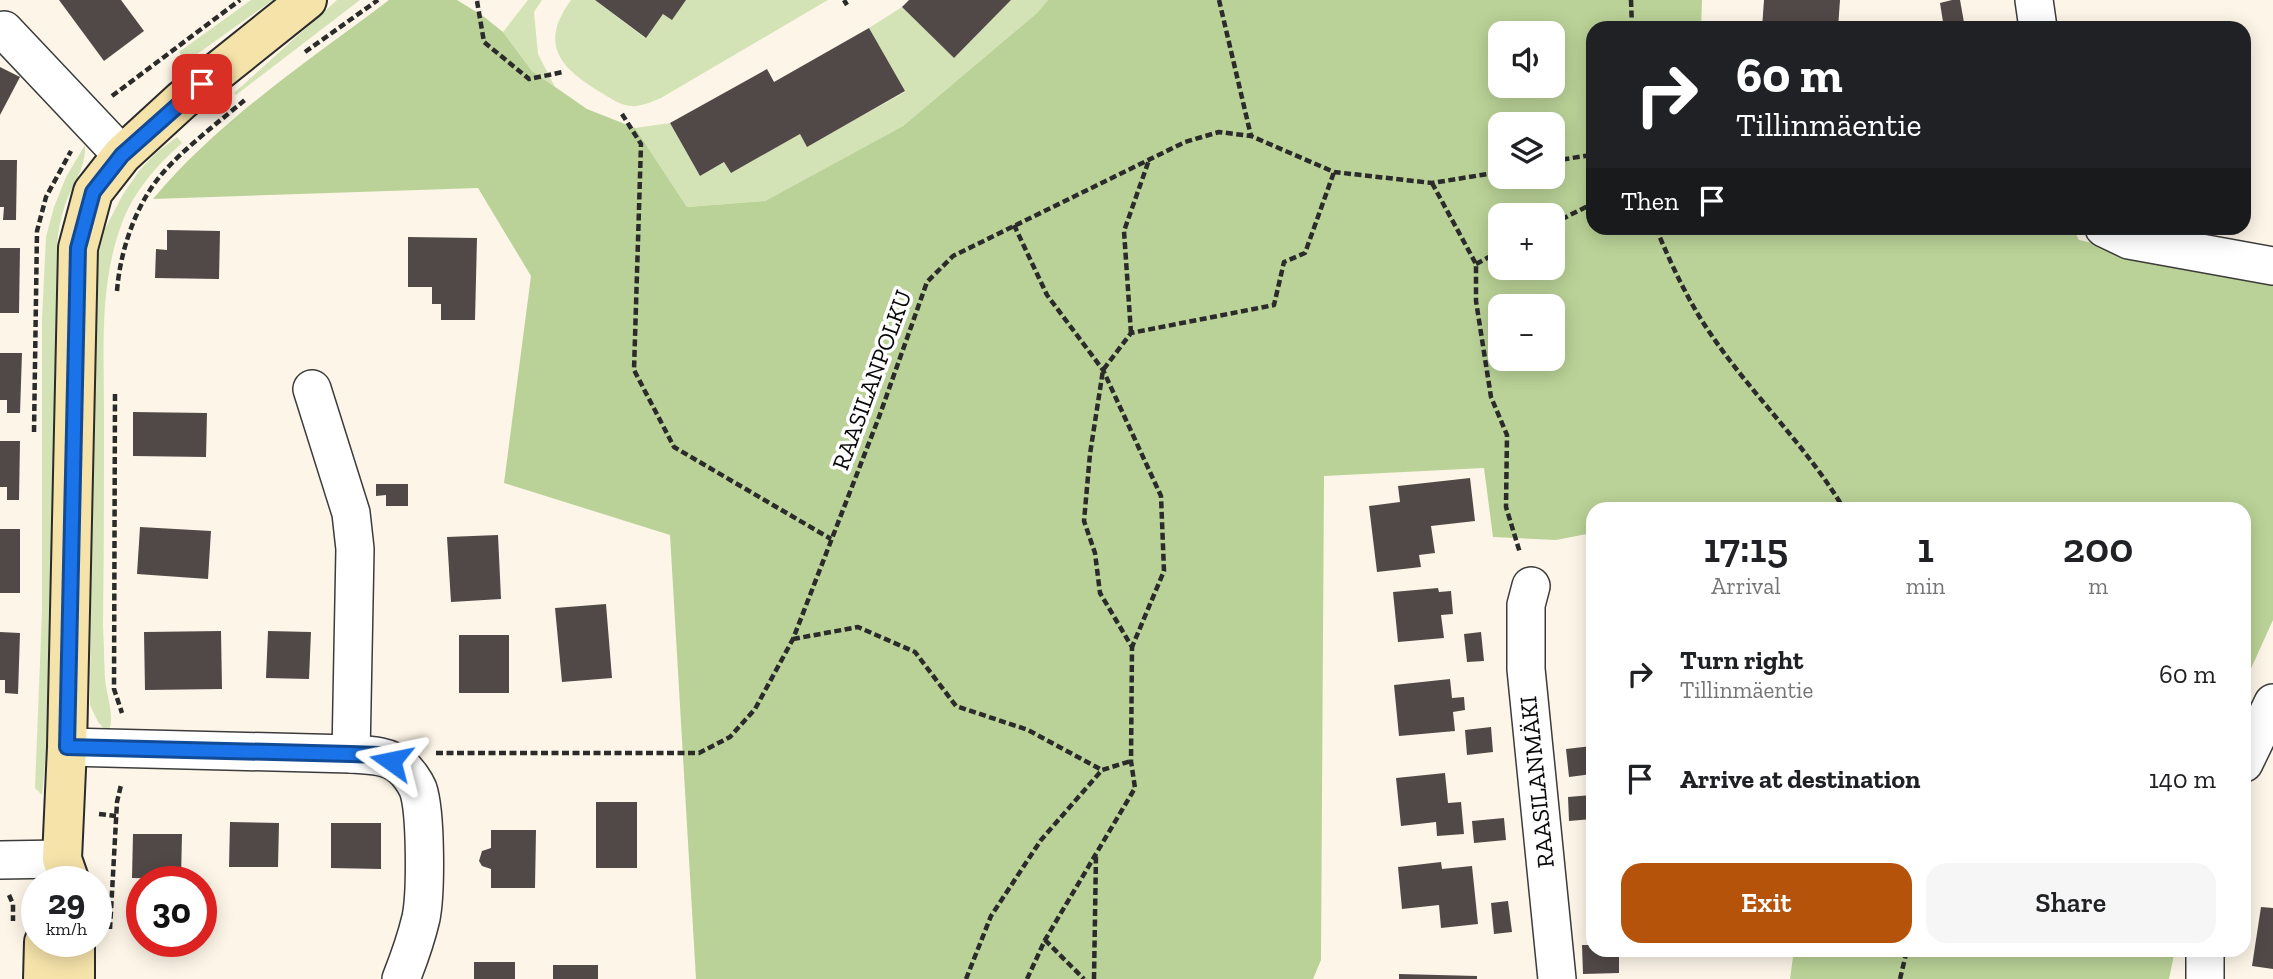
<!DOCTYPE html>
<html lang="en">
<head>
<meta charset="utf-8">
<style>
	body { margin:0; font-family:"Zilla Slab",serif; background:#f6f6f6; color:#202124; height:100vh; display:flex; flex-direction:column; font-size:26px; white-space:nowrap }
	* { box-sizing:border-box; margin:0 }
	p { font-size:23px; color:#757577 }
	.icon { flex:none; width:38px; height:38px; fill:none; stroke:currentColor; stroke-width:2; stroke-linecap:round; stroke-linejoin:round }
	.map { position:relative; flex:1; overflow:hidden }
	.drawer { position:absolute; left:1586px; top:502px; width:665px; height:455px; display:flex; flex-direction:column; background:#fff; border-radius:21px; box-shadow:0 4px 18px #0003 }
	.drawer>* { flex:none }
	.hud { position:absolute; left:1586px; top:21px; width:665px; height:214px; border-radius:21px; box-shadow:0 4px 18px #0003; background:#202124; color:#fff; overflow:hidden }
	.buttons { position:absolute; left:1488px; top:21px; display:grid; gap:14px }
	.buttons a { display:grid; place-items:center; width:77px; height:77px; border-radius:14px; background:#fff; box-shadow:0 4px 18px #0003; font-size:35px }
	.speed { position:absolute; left:21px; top:866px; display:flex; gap:14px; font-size:35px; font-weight:700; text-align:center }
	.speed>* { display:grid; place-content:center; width:91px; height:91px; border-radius:50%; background:#fff; box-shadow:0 4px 18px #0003; line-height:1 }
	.speed small { font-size:18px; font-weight:400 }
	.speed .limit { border:10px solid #d22; background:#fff; color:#111 }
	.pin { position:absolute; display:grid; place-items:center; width:60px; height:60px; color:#fff; margin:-30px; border-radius:14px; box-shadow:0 4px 10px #0006 }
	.me { position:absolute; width:77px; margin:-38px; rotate:282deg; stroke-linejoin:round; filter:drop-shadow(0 0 5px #0008) }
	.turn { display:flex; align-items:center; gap:24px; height:147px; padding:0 35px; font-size:32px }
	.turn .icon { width:91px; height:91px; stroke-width:2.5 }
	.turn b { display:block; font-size:49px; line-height:60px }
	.then { display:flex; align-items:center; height:66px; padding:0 35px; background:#0003; gap:14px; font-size:26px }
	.eta { display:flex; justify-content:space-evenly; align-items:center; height:119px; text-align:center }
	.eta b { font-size:42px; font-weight:600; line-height:49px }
	.button { display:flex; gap:14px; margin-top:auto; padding:14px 35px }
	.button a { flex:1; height:80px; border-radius:21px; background:#b45309; color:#fff; font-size:28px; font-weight:600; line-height:80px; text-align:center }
	.button a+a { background:#f6f6f6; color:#202124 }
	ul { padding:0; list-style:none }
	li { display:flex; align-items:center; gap:21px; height:105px; padding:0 35px }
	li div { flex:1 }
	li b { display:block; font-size:26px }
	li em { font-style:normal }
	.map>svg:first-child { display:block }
</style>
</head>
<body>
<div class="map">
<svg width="2273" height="979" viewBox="0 0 2273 979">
	<rect width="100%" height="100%" fill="#fdf6e8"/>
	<g fill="#d4e3b6">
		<path d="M 251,0 L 273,0 L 186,62 L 179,52 Z"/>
		<path d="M 337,0 L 360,0 L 236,95 L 234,93 Z"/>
		<path d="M 528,0 L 542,0 L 534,12 L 538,54 L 555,87 L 532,71 L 503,32 Z"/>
		<path d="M 571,0 L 595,0 L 645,38 L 663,14 L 672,19 L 686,0 L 828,0 L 661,98 C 651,102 641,107 630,106 C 619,105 609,97 600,92 C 559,67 539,44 571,0 Z"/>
		<path d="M 1011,0 L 1048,0 L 1037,13 L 903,126 L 765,201 L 687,207 L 635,128 L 670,123 L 700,176 L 724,162 L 731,173 L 800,134 L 807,146 L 905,92 L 869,28 L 902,7 L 954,58 Z"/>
		<path d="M 177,137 L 182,143 C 157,165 134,191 122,223 C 99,284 104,349 104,413 C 104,484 104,555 103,626 C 104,643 104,661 105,678 C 106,695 116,717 108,733 L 98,722 L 90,705 L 92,385 L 96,264 L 105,229 L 122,196 L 139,171 L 156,153 Z"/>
		<path d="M 85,145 C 86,168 73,184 65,205 C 61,218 58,231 57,244 L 52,690 L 42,795 L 35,788 L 42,610 L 42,319 L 46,237 L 54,207 L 66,177 Z"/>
	</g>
	<g fill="#bad297" fill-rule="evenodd">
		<path d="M 389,0 L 457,0 L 483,16 L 503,32 L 532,71 L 587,109 L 635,128 L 687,207 L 765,201 L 903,126 L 1037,13 L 1048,0 L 1702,0 L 1701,28 L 1592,28 L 1592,228 L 2073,228 L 2079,240 L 2273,282 L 2273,620 L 2244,684 L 2244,509 L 1592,509 L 1592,533 L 1556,540 L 1493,537 L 1484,468 L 1324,476 L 1321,960 L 1313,979 L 696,979 L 670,535 L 504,483 L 531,276 L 478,188 L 153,199 C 219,120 307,62 389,0 ZM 1500,33 L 1552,33 L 1552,86 L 1500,86 ZM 1500,124 L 1552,124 L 1552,177 L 1500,177 ZM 1500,215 L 1552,215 L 1552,268 L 1500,268 ZM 1500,306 L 1552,306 L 1552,359 L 1500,359 Z"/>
		<path d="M 1794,950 L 2175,950 L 2169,979 L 1790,979 Z"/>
	</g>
	<g fill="#514947">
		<path d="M 59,0 L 121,0 L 144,31 L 104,61 Z"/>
		<path d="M 595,0 L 686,0 L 672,20 L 663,14 L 646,38 Z"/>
		<path d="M 909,0 L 1011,0 L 954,58 L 902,7 Z"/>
		<path d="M 1764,0 L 1840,0 L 1838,28 L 1762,28 Z"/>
		<path d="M 1952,0 L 1960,0 L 1965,28 L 1944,28 L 1940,3 Z"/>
		<path d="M 869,28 L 905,91 L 807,147 L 800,134 L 731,173 L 724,162 L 700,176 L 670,123 L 767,69 L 774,82 Z"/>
		<path d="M 0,67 L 20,77 L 0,115 Z"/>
		<path d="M 0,160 L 17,160 L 16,220 L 3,220 L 4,207 L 0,207 Z"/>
		<path d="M 167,230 L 220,231 L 219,279 L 155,278 L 156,249 L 167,250 Z"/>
		<path d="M 408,237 L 477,238 L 475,320 L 441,320 L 441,304 L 432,304 L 432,287 L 408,287 Z"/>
		<path d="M 0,248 L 20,248 L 19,313 L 0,313 Z"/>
		<path d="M 0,353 L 22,353 L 20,413 L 7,413 L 7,400 L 0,400 Z"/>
		<path d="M 133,412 L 207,413 L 206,457 L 133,456 Z"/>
		<path d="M 0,441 L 20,441 L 19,500 L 7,500 L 7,487 L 0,487 Z"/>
		<path d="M 1470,478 L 1475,521 L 1431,526 L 1435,553 L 1419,555 L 1421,567 L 1377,572 L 1369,506 L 1400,502 L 1398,486 Z"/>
		<path d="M 376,484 L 408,484 L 408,506 L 386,506 L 386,495 L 376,496 Z"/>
		<path d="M 140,527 L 211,531 L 208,579 L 137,574 Z"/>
		<rect x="0" y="529" width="20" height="64"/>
		<path d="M 498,535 L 501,599 L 451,602 L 447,537 Z"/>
		<path d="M 1438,588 L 1439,592 L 1451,591 L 1453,614 L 1441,615 L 1444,638 L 1398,642 L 1393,592 Z"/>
		<path d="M 606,604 L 612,678 L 562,682 L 555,608 Z"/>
		<path d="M 1592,610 L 1592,647 L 1591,647 L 1587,611 Z"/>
		<path d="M 221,631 L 222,689 L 145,690 L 144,632 Z"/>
		<path d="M 268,631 L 311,632 L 309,679 L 266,678 Z"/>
		<path d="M 0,632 L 20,633 L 18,694 L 5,693 L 5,680 L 0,680 Z"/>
		<path d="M 1481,632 L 1484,661 L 1467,662 L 1464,634 Z"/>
		<rect x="459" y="635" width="50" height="58"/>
		<path d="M 1450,679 L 1452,698 L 1464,697 L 1465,710 L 1453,712 L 1455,731 L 1399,736 L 1394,685 Z"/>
		<path d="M 1491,727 L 1493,752 L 1467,755 L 1465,730 Z"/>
		<path d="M 1592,746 L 1592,774 L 1569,777 L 1566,749 Z"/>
		<path d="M 1445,773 L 1448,803 L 1461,802 L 1464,834 L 1437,836 L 1436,822 L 1401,826 L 1396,778 Z"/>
		<path d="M 1592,795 L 1592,819 L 1569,821 L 1568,797 Z"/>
		<rect x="596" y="802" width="41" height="66"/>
		<path d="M 1504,818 L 1506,840 L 1474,843 L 1472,821 Z"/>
		<path d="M 230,822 L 279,823 L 278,867 L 229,867 Z"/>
		<path d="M 331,823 L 381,823 L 381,869 L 331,868 Z"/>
		<path d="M 491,830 L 536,830 L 535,888 L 491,888 L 491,869 L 482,866 L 479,861 L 482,851 L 491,848 Z"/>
		<path d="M 133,834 L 182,834 L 181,879 L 132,878 Z"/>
		<path d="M 1441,862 L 1442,869 L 1472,866 L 1478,924 L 1441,928 L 1439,905 L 1402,909 L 1398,867 Z"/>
		<path d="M 1508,901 L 1512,932 L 1494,934 L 1491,903 Z"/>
		<path d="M 2261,907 L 2273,908 L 2273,969 L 2252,966 Z"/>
		<path d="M 1582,945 L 1592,945 L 1592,950 L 1619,950 L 1619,973 L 1583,974 Z"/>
		<rect x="474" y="962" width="41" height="17"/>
		<rect x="553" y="965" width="45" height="14"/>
		<path d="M 1399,974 L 1477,976 L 1477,979 L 1399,979 Z"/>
	</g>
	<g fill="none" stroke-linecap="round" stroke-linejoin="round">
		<g stroke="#3c3c3c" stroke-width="40">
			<g id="street">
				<path d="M 2034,0 L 2038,28"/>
				<path d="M 4,30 L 122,155"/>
				<path d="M 2104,228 L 2129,240 L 2273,266"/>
				<path d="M 312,389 L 351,513 L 355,549 L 351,754"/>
				<path d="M 1531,586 L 1526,605 L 1526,669 L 1557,979"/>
				<path d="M 67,747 L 351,754 C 369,755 388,755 402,767 C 408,772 415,782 418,789 C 426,812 426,893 421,918 C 416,939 409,959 401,979"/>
				<path d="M 2244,763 L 2273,703"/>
				<path d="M 0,860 L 62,859"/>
				<path d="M 2205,950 L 2205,979"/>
			</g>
		</g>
		<g stroke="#2b2b2b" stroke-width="42">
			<g id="secondary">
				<path d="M 70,882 L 62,859 L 67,747 L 78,248 L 93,192 L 122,155 L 182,100 L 307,0"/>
				<path d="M 75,942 L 75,979"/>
				<path d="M 43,979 L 44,942"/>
			</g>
		</g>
		<g stroke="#2b2b2b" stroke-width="4.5" stroke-dasharray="7 3.5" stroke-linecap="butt">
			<path d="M 844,0 L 847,5"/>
			<path d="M 1219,0 L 1251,136"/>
			<path d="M 1631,0 L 1632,28"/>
			<path d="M 477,1 L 484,42 L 529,79 L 563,72"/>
			<path d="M 305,52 L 378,0"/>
			<path d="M 112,96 L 240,0"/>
			<path d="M 622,114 L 641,144 L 634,370 L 674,447 L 831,539"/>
			<path d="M 1552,161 L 1592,155"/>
			<path d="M 1432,183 L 1476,264 L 1476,301 L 1491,397 L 1507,435 L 1506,507 L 1520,553"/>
			<path d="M 1552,224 L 1592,204"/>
			<path d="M 1014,225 L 1047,295 L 1103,370 L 1161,496 L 1164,571 L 1132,647"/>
			<path d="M 1656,228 C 1671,264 1688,301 1710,333 C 1751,394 1806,445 1844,509"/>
			<path d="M 1476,264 L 1500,251"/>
			<path d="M 117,291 C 120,252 135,206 161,175 C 183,149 219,122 246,99"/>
			<path d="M 1131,333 L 1124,231 L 1149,160"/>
			<path d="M 115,394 L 114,689 L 122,713"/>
			<path d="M 34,432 L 37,231 L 46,197 L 71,151"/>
			<path d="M 793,639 L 858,627 L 915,652 L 956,706 L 1028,730 L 1102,770"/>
			<path d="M 436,753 L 699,753 L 730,737 L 755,709 L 793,639 L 879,417 L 927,282 L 953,256 L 1185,142 L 1219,132 L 1251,136 L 1334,172 L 1432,183 L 1500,172"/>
			<path d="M 99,814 L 116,816"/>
			<path d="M 9,895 L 13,904 L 13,921"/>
			<path d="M 110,929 L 117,802 L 121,785"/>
			<path d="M 1045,940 L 1084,979"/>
			<path d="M 966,979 L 991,916 L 1041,840 L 1102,770 L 1131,761"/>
			<path d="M 1027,979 L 1045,940 L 1135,788 L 1131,761 L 1132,647 L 1100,593 L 1095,553 L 1084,521 L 1090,454 L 1103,370 L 1131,333 L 1274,305 L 1284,262 L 1305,253 L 1334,172"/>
			<path d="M 1094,979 L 1096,854"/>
			<path d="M 1900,979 L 1907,950"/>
		</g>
		<use href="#street" stroke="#fff" stroke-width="37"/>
		<use href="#secondary" stroke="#f6e3aa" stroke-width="38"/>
	</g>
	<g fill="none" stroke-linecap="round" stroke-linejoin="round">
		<g stroke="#114b97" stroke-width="18">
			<path id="route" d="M 202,84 L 122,155 L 93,192 L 78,248 L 67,747 L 351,754 L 378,755 L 391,761"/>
		</g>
		<use href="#route" stroke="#1a73e8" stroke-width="12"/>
	</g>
	<g text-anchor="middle" stroke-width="7" stroke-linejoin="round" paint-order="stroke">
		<g font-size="24" fill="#090909" stroke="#fff">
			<text transform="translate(872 380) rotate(-70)" y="8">RAASILANPOLKU</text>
			<text transform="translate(1537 782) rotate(-96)" y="8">RAASILANMÄKI</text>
		</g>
	</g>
</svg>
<div class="buttons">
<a><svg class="icon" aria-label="sound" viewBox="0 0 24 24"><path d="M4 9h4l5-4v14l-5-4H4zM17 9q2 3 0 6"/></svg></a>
<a><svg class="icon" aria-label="layers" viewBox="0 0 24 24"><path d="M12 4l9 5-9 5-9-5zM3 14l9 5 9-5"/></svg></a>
<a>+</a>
<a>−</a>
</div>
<div class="speed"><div>29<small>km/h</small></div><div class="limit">30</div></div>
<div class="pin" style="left:202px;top:84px;background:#d93025"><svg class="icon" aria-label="arrive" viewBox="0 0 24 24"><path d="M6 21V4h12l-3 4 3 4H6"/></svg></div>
<svg class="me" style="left:391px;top:761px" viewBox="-20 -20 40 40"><path d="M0-17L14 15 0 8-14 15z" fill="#1a73e8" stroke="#fff" stroke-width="4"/></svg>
<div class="hud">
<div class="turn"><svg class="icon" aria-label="right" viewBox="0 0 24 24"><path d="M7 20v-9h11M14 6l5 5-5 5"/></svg><div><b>60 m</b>Tillinmäentie</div></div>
<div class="then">Then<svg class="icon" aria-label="arrive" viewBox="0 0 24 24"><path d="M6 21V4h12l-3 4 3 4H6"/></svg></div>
</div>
<section class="drawer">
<div class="eta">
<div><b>17:15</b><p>Arrival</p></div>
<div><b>1</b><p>min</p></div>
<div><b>200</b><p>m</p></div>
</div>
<ul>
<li><svg class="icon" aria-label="right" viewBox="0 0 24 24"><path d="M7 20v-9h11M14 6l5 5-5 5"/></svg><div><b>Turn right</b><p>Tillinmäentie</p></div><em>60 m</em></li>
<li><svg class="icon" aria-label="arrive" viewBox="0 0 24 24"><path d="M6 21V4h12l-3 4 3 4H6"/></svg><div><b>Arrive at destination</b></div><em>140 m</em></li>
</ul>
<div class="button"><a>Exit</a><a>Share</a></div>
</section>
</div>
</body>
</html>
